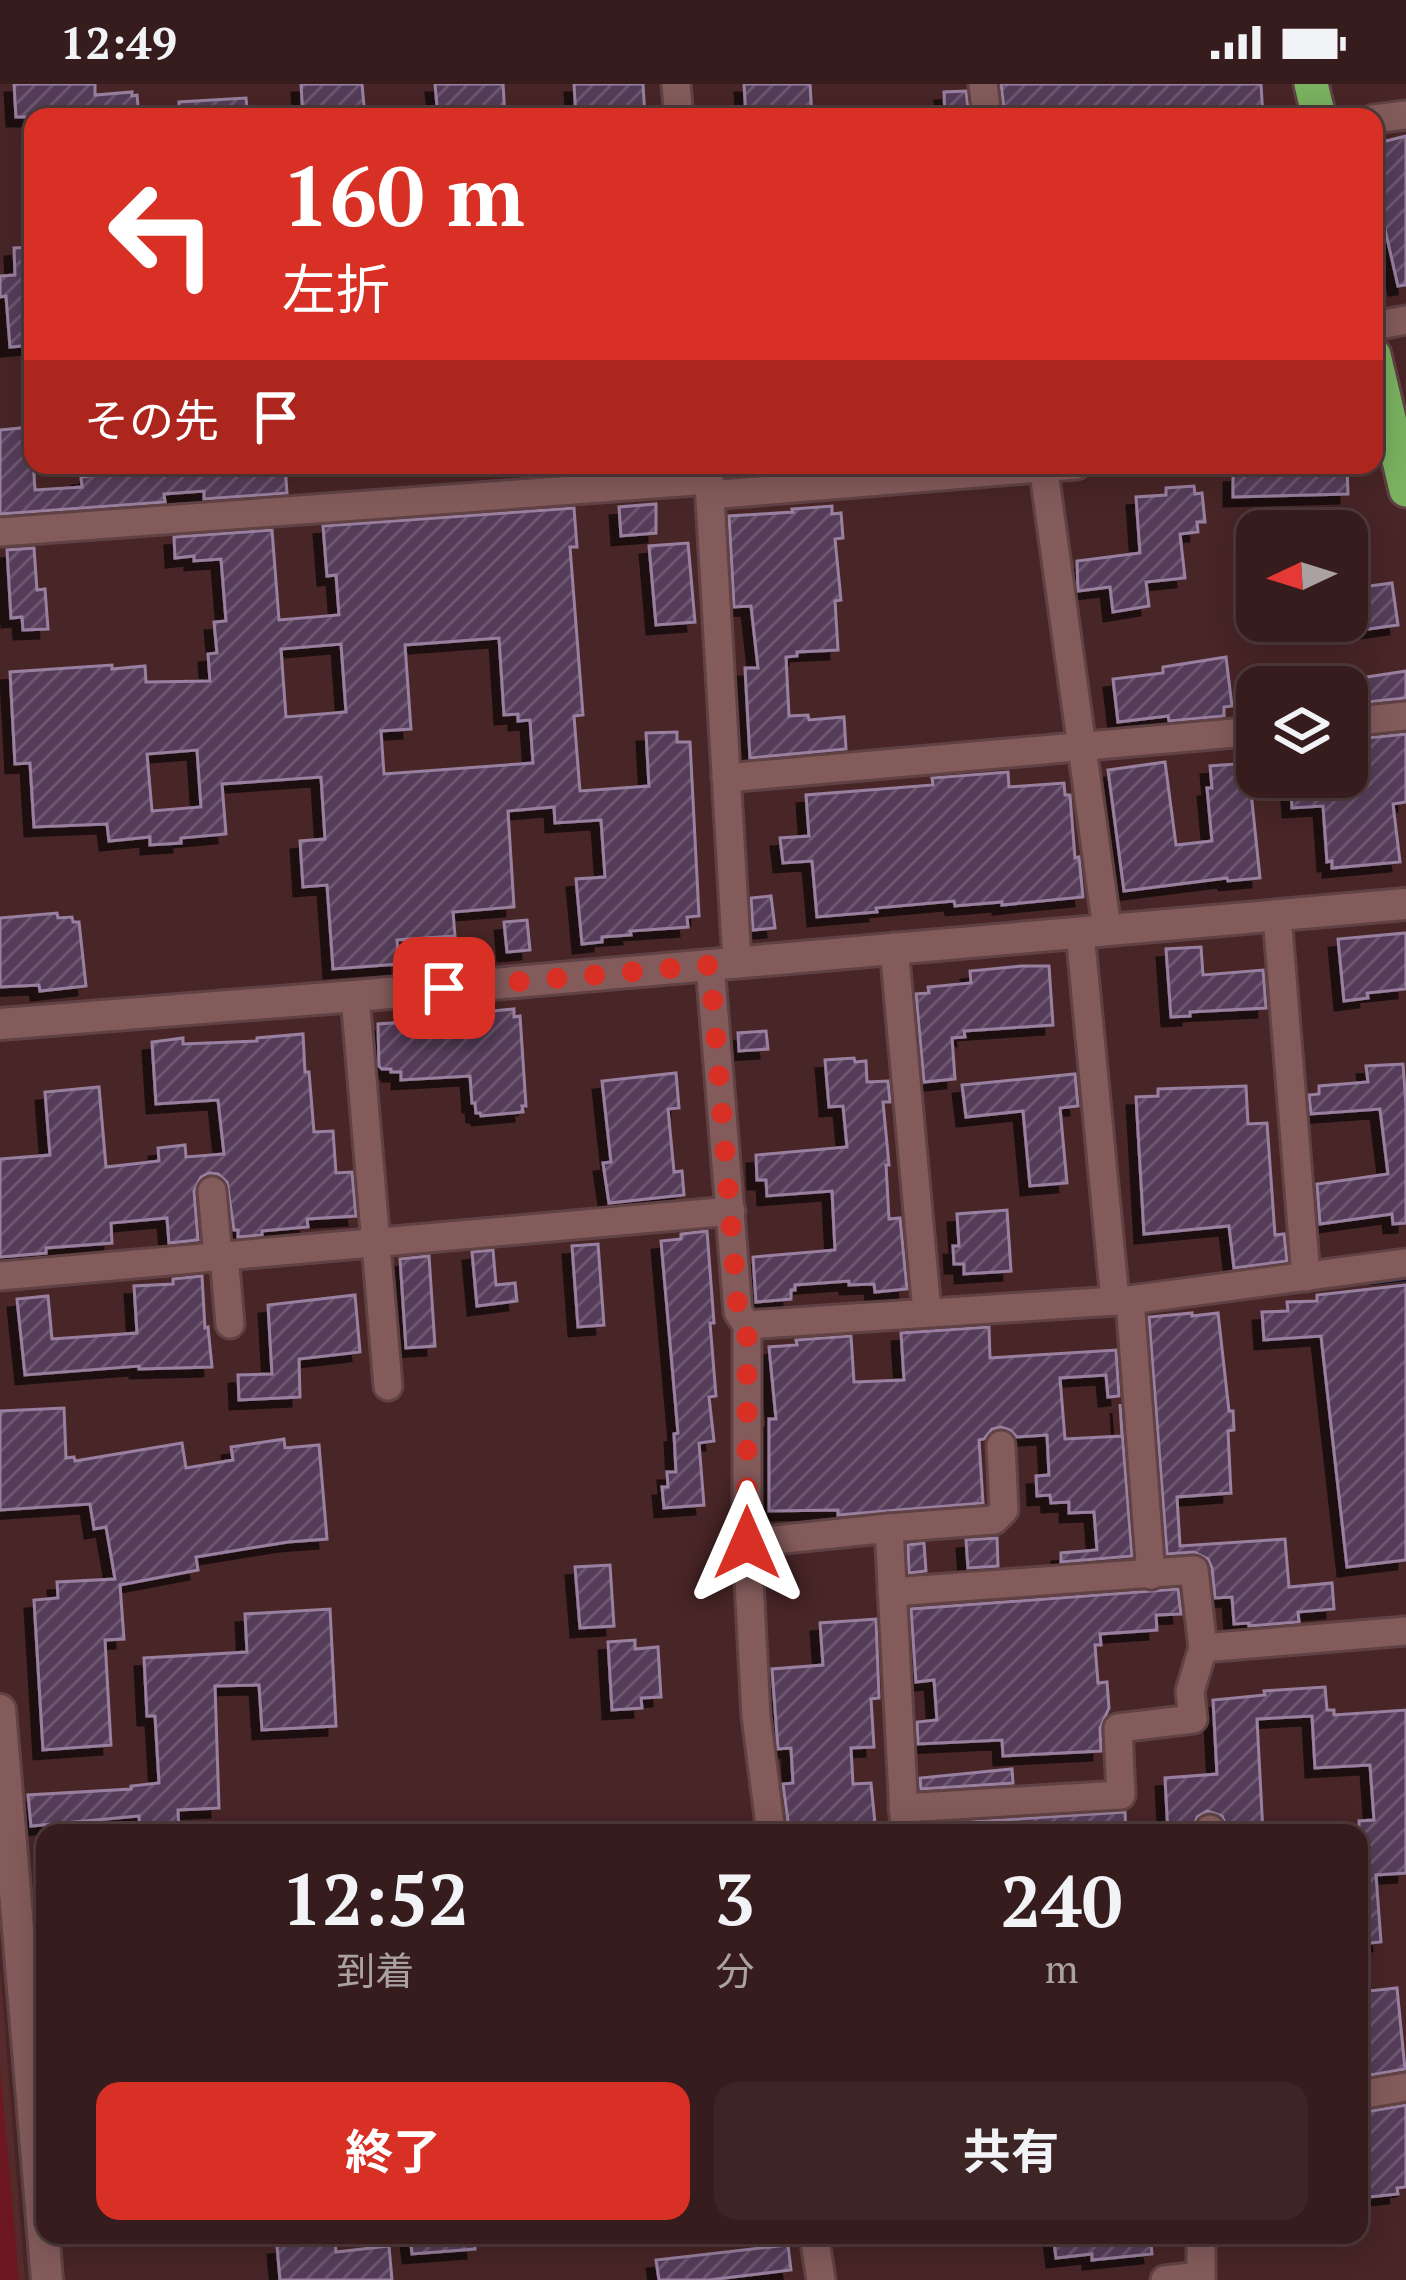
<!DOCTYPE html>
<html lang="ja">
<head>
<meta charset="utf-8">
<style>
	body { margin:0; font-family:"PT Serif","Noto Sans JP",serif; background:#3d2525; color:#f1f3f6; height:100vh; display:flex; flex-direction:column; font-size:45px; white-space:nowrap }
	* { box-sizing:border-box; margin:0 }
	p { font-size:39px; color:#aaa1a3 }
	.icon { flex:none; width:66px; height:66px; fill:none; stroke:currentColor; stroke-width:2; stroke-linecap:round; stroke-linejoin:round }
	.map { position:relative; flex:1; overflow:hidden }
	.side { position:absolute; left:36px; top:1740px; width:1332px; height:420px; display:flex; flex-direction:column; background:#361c1c; border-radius:24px; box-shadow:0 6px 30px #0003,0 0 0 3px #503a3b }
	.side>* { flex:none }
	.top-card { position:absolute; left:24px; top:24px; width:1359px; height:366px; border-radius:24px; box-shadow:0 6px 30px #0003,0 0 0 3px #503a3b; background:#d93025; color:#fff; overflow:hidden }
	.needle { width:78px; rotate:266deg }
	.fabs { position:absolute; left:1236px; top:426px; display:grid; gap:24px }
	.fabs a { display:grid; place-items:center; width:132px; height:132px; border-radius:24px; background:#361c1c; box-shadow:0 6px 30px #0003,0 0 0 3px #503a3b; font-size:60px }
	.pin { position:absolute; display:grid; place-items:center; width:102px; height:102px; color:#fff; margin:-51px; border-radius:24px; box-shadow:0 6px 18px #0006 }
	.me { position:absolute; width:132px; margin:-66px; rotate:0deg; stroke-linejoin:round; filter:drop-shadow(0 0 9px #0008) }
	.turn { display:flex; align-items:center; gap:42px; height:252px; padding:0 60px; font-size:54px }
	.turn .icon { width:156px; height:156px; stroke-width:2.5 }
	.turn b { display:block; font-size:84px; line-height:102px }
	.then { display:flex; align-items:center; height:114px; padding:0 60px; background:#0003; gap:24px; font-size:45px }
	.eta { display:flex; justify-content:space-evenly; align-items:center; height:204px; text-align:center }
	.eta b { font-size:72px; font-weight:700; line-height:84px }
	.primary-button { display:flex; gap:24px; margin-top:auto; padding:24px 60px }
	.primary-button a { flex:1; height:138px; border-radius:24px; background:#d93025; color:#fff; font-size:48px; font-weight:700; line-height:138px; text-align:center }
	.primary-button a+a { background:#3d2525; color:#f1f3f6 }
	.status { display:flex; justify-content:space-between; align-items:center; height:84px; padding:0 60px; background:#361c1c; direction:ltr }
	.status svg { height:33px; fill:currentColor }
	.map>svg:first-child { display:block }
</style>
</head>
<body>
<div class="status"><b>12:49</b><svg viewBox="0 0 49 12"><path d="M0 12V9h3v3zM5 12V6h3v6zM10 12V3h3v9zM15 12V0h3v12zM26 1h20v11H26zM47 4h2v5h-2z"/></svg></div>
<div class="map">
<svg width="1406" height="2196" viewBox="0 0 1406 2196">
	<defs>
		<pattern id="building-hatch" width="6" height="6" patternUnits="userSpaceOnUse" patternTransform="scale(3)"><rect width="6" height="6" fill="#553e5a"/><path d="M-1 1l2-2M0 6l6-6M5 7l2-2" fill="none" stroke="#6d5970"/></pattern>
		<filter id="shadow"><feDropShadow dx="-9" dy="9" stdDeviation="0" flood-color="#0009"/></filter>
	</defs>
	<rect width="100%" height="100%" fill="#482526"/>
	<path fill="#562b2c" d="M 0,1885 L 25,2196 L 0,2196 Z"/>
	<g fill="#6d1722">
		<path d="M 720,381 L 932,381 L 728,396 L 721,390 Z"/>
		<path d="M 0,1983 L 19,2196 L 0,2196 Z"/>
	</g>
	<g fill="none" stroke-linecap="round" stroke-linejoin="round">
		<path stroke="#011437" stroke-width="8" d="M 1372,1197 L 1406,1193"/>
	</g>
	<g fill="url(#building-hatch)" stroke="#9980a0" stroke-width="3" fill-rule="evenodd" filter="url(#shadow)">
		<path d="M 14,0 L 95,0 L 95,11 L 132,8 L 132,12 L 137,11 L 139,33 L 16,33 Z"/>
		<path d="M 301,0 L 362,0 L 365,33 L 303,33 Z"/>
		<path d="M 435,0 L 503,0 L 505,33 L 438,33 Z"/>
		<path d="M 574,0 L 643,0 L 645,33 L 576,33 Z"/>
		<path d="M 744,0 L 810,0 L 812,33 L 746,33 Z"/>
		<path d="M 1001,0 L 1261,0 L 1263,33 L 1183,33 L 1182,30 L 1138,33 L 1005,33 Z"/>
		<path d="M 966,7 L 969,33 L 945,33 L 944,8 Z"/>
		<path d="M 246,14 L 248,33 L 179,33 L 179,18 Z"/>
		<path d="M 1406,52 L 1406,201 L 1398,202 L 1374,97 L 1374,60 Z"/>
		<path d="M 33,163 L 33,261 L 10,263 L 6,212 L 0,213 L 0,192 L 15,191 L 14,164 Z"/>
		<path d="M 31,343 L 35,406 L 82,403 L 81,393 L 90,392 L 90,381 L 139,381 L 139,386 L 199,381 L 285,381 L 287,409 L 204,415 L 204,407 L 164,410 L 165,418 L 0,430 L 0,346 Z"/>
		<path d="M 1347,384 L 1348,410 L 1233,413 L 1233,390 Z"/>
		<path d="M 1194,402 L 1195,410 L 1202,409 L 1205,438 L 1197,438 L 1198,448 L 1180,450 L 1185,494 L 1146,498 L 1149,522 L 1113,528 L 1110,503 L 1078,507 L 1077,477 L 1140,469 L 1136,413 L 1166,411 L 1166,404 Z"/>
		<path d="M 656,420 L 656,449 L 621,452 L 619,423 Z"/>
		<path d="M 832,422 L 832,430 L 841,429 L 843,454 L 835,455 L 841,516 L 835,517 L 838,566 L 797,568 L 797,572 L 786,573 L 789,632 L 808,631 L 809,636 L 844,633 L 846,665 L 750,674 L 745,584 L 758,584 L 751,522 L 734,523 L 729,432 L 793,428 L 792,425 Z"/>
		<path d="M 574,424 L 577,463 L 570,463 L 583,631 L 574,632 L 580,707 L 649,702 L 646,649 L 677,648 L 677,658 L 690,658 L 699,832 L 687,833 L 688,843 L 630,847 L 631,851 L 602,853 L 602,858 L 582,860 L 576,795 L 605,793 L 601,736 L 555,739 L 554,723 L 508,727 L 514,823 L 453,828 L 455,852 L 397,856 L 399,880 L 333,885 L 327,801 L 303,803 L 300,757 L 325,755 L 321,693 L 222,700 L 226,750 L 181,754 L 181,759 L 150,761 L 150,753 L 109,757 L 107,740 L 34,743 L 30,679 L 15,680 L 10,588 L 112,581 L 112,585 L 145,582 L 146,598 L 210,597 L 208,570 L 217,569 L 214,538 L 226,537 L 221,475 L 194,477 L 194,472 L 175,474 L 174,453 L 272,446 L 279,536 L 339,531 L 336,491 L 327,492 L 323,442 ZM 499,554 L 504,631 L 518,630 L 518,637 L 530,636 L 533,679 L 384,690 L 381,647 L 411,645 L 405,561 ZM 341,560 L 346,628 L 286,633 L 281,565 ZM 197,666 L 201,723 L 152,727 L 147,670 Z"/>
		<path d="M 688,459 L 695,538 L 656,541 L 649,462 Z"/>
		<path d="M 34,464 L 37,506 L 45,505 L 48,545 L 23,546 L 22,533 L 11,534 L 7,466 Z"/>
		<path d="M 1392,499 L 1398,541 L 1347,548 L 1347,505 Z"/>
		<path d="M 1226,573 L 1232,622 L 1224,623 L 1224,632 L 1169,637 L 1168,632 L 1118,638 L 1113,595 L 1163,589 L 1163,583 Z"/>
		<path d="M 1406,587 L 1406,614 L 1347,620 L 1347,596 Z"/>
		<path d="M 1406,650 L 1406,718 L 1393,720 L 1400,778 L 1332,784 L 1332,777 L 1327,778 L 1323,722 L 1292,724 L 1290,693 L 1347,693 L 1347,656 Z"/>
		<path d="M 1165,678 L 1176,761 L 1212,757 L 1207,704 L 1212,704 L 1210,682 L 1248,679 L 1260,794 L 1228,797 L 1227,794 L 1124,807 L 1108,686 Z"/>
		<path d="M 1008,688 L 1009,703 L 1064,699 L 1065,711 L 1070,711 L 1075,774 L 1079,773 L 1083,813 L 1002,821 L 1002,818 L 955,822 L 954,817 L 876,824 L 877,828 L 817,833 L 812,777 L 783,779 L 780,754 L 809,752 L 806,711 L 933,701 L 932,694 Z"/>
		<path d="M 771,812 L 775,844 L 753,846 L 751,814 Z"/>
		<path d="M 57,829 L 58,834 L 72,833 L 73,838 L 79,838 L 86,902 L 40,907 L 39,901 L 0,903 L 0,834 Z"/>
		<path d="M 527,836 L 530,866 L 507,868 L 504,838 Z"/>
		<path d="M 1406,849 L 1406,905 L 1367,909 L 1368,914 L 1344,917 L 1338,855 Z"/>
		<path d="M 1201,863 L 1203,891 L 1263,886 L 1266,924 L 1190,928 L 1190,932 L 1171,933 L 1166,865 Z"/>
		<path d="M 1022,882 L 1049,882 L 1053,941 L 964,947 L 965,953 L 952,954 L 955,995 L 924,998 L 916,910 L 929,909 L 928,903 L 971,899 L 970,887 Z"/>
		<path d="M 514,925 L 514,933 L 520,932 L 526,1022 L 522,1022 L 523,1028 L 481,1032 L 480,1029 L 476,1029 L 475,1019 L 472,1019 L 470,992 L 401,996 L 401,988 L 391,988 L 391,985 L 382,985 L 379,982 L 378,940 L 465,934 L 470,933 L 470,929 Z"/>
		<path d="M 766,947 L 768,965 L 739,967 L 738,949 Z"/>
		<path d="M 303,950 L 305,988 L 309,988 L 314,1048 L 333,1047 L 336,1089 L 352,1088 L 356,1132 L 307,1135 L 308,1143 L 262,1147 L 262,1151 L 238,1153 L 238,1146 L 234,1146 L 227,1098 L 218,1090 L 209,1089 L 201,1093 L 194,1107 L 198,1156 L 169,1159 L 167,1134 L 111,1139 L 112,1159 L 46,1164 L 46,1169 L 0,1173 L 0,1075 L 50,1071 L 45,1008 L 99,1003 L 106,1083 L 159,1077 L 158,1064 L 185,1061 L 186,1073 L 224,1070 L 218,1016 L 156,1020 L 152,958 L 183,954 L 183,960 L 257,957 L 257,954 Z"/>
		<path d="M 854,974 L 855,978 L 866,977 L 867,998 L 888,997 L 890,1018 L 883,1018 L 889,1081 L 886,1081 L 889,1135 L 900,1134 L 907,1205 L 875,1208 L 874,1200 L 849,1201 L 849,1197 L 795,1201 L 795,1206 L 791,1206 L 791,1215 L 756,1218 L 753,1173 L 835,1166 L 832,1107 L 767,1112 L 766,1096 L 757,1096 L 756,1071 L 847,1063 L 843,1022 L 829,1023 L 825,976 Z"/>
		<path d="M 1403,980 L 1406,1022 L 1406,1139 L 1393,1140 L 1392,1130 L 1320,1140 L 1317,1100 L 1388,1090 L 1380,1025 L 1311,1030 L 1309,1011 L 1319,1010 L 1319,1002 L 1368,998 L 1366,982 Z"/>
		<path d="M 676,989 L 679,1024 L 668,1025 L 674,1088 L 682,1087 L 684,1111 L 609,1119 L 603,1079 L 611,1078 L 602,997 Z"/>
		<path d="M 1075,990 L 1078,1022 L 1060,1024 L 1067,1099 L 1030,1102 L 1023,1027 L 966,1033 L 962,1001 Z"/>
		<path d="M 1246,1002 L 1248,1040 L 1267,1039 L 1275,1151 L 1284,1150 L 1287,1177 L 1234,1184 L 1229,1142 L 1144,1150 L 1136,1013 L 1158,1012 L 1158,1005 Z"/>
		<path d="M 1007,1126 L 1011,1187 L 964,1190 L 964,1180 L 954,1180 L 953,1162 L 959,1162 L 957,1130 Z"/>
		<path d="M 707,1147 L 714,1239 L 710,1239 L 716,1312 L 709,1313 L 714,1357 L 699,1359 L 704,1421 L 664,1424 L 662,1403 L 668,1403 L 667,1388 L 676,1388 L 674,1350 L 678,1349 L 661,1157 L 681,1155 L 681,1150 Z"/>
		<path d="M 598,1160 L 604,1241 L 578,1243 L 572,1162 Z"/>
		<path d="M 493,1166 L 496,1201 L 515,1199 L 517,1217 L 477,1222 L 472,1168 Z"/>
		<path d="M 429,1172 L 435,1262 L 406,1264 L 400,1175 Z"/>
		<path d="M 202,1192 L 205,1244 L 208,1243 L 212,1283 L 139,1285 L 139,1282 L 25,1291 L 17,1215 L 48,1212 L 52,1255 L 137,1249 L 134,1202 L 173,1200 L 173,1195 Z"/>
		<path d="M 1406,1201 L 1406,1476 L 1347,1483 L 1321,1252 L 1264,1256 L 1262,1228 L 1288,1227 L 1287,1218 L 1317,1217 L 1317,1211 Z"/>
		<path d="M 355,1211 L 360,1268 L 299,1275 L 300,1313 L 239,1316 L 238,1291 L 272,1290 L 268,1221 Z"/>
		<path d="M 1192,1229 L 1192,1232 L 1218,1229 L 1229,1327 L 1233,1327 L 1234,1346 L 1228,1347 L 1231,1409 L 1177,1413 L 1180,1462 L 1285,1455 L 1289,1503 L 1332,1499 L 1334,1525 L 1298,1528 L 1299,1538 L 1249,1542 L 1249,1539 L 1234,1540 L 1232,1513 L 1215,1514 L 1212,1484 L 1208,1475 L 1194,1468 L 1167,1470 L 1149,1233 Z"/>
		<path d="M 989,1243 L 990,1274 L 1116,1266 L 1119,1312 L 1108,1313 L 1106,1291 L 1060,1294 L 1065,1355 L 1122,1352 L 1120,1320 L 1132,1472 L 1061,1478 L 1061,1469 L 1097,1466 L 1094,1428 L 1069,1429 L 1069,1418 L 1051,1419 L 1050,1411 L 1037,1412 L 1036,1392 L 1049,1391 L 1047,1351 L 1017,1353 L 1010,1346 L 1001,1343 L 992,1345 L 984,1355 L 979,1356 L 983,1419 L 838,1431 L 838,1426 L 769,1427 L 769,1335 L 776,1335 L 769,1263 L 797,1261 L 796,1256 L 851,1252 L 854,1298 L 904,1296 L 901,1249 Z"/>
		<path d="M 64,1324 L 66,1374 L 74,1373 L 75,1377 L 182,1359 L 186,1384 L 233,1376 L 231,1363 L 284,1355 L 285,1364 L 319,1361 L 327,1455 L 288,1458 L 196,1473 L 198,1486 L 120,1501 L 124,1555 L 105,1556 L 111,1661 L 43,1666 L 34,1516 L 58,1514 L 57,1498 L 115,1495 L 106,1443 L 94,1445 L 90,1420 L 0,1426 L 0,1327 Z"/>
		<path d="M 997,1454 L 998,1482 L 968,1484 L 966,1456 Z"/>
		<path d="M 924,1459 L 926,1487 L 909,1489 L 908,1461 Z"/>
		<path d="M 610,1481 L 614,1542 L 580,1544 L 575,1483 Z"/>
		<path d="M 1178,1505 L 1181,1530 L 1156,1531 L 1157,1546 L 1100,1550 L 1101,1561 L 1095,1561 L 1098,1599 L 1107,1598 L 1109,1624 L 1100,1644 L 1101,1667 L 1003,1672 L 1002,1656 L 918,1660 L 917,1638 L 937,1636 L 934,1596 L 916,1598 L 911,1525 Z"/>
		<path d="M 330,1525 L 336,1642 L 262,1646 L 259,1601 L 215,1602 L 219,1724 L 178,1726 L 179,1749 L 140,1749 L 139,1732 L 31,1742 L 28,1711 L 131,1705 L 131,1702 L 159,1699 L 155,1632 L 147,1632 L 144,1574 L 247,1568 L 245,1530 Z"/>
		<path d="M 876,1535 L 879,1614 L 871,1615 L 874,1663 L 851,1664 L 853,1700 L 871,1699 L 876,1749 L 801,1749 L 800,1744 L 789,1745 L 783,1700 L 793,1699 L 791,1664 L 778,1665 L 772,1585 L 823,1581 L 820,1539 Z"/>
		<path d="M 635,1556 L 635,1565 L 658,1563 L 661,1613 L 641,1614 L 642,1624 L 612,1626 L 608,1558 Z"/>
		<path d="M 1325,1603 L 1327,1626 L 1334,1626 L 1334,1631 L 1406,1626 L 1406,1789 L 1376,1791 L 1381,1858 L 1359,1860 L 1359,1737 L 1374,1736 L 1370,1681 L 1315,1684 L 1312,1632 L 1257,1635 L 1263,1749 L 1229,1749 L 1222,1732 L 1207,1727 L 1197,1733 L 1192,1749 L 1168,1749 L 1165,1694 L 1217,1690 L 1213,1616 L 1265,1611 L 1264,1607 Z"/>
		<path d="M 1012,1685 L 1013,1699 L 921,1705 L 920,1694 Z"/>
		<path d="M 1125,1728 L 1126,1749 L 1103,1749 L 1102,1743 L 1061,1746 L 1061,1749 L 923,1749 L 923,1741 Z"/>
		<path d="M 1397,1904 L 1405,1985 L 1359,1993 L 1359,1908 Z"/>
		<path d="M 1406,2021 L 1406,2103 L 1397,2104 L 1398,2110 L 1359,2114 L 1359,2029 Z"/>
		<path d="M 410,2151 L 474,2151 L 475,2165 L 412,2170 Z"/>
		<path d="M 1053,2151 L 1150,2151 L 1152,2170 L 1092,2176 L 1092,2170 L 1056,2174 Z"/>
		<path d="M 335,2157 L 336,2168 L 389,2162 L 392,2196 L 280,2196 L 277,2162 Z"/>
		<path d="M 788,2161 L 791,2186 L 709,2196 L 659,2196 L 656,2176 Z"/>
	</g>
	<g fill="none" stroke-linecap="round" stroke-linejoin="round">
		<g stroke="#614244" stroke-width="33">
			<g id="minor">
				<path d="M 676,0 L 679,33"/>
				<path d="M 983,0 L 987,33"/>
				<path d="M 1374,35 L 1406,31"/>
				<path d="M 1374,242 L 1406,236"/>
				<path d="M 708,381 L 737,877"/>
				<path d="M 1043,381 L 1107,845"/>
				<path d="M 710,411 L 1076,381"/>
				<path d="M 0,448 L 709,396"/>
				<path d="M 1347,638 L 1406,632"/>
				<path d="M 726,694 L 1257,647"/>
				<path d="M 1277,831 L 1306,1193"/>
				<path d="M 1080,848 L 1115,1217"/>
				<path d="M 894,863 L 927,1228"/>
				<path d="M 710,881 L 738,1228 L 747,1241 L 747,1459 L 756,1632 L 771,1749"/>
				<path d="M 355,912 L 388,1302"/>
				<path d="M 212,1107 L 218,1172"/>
				<path d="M 224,1171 L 230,1240"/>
				<path d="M 0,1192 L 731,1127"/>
				<path d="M 1130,1216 L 1151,1491"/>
				<path d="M 747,1241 L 1130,1216 L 1406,1179"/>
				<path d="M 889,1444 L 994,1436 L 1004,1426 L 1001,1361"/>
				<path d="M 747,1459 L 889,1444 L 905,1749"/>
				<path d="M 892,1508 L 1194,1486 L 1203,1564 L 1190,1607 L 1193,1635 L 1118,1644 L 1121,1711 L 903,1724"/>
				<path d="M 1203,1564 L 1406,1547"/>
				<path d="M 1210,1745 L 1211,1749"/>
				<path d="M 1359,2011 L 1406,2003"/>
				<path d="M 814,2151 L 821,2196"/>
				<path d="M 1201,2151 L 1201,2196"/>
				<path d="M 1165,2196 L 1201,2192"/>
			</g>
		</g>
		<g stroke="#614244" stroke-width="36">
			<g id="tertiary">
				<path d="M 0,940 L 355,912 L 1406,820"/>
				<path d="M 0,1626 L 47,2196"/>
			</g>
		</g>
		<g stroke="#614244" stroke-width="39">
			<g id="trunk">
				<path d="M 1311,0 L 1319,33"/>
				<path d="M 1374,271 L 1406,406"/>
			</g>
		</g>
		<use href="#minor" stroke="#845b5b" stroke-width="27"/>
		<use href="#tertiary" stroke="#845b5b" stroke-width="30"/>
		<use href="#trunk" stroke="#7ab260" stroke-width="33"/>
	</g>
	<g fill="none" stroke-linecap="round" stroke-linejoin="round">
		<path stroke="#d93025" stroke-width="21" stroke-dasharray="0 37.8" d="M 444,904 L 710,881 L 738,1228 L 747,1241 L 747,1459"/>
	</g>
</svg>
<div class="fabs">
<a><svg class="needle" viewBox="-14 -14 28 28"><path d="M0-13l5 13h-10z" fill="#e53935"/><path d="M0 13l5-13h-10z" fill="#aaa1a3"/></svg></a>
<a><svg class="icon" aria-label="layers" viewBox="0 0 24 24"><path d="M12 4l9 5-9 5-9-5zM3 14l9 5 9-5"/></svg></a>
</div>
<div class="pin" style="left:444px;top:904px;background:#d93025"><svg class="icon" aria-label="arrive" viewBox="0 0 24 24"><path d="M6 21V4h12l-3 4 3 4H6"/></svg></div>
<svg class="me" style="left:747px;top:1459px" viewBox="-20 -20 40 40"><path d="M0-17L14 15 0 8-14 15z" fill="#d93025" stroke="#fff" stroke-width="4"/></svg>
<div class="top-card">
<div class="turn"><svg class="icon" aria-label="left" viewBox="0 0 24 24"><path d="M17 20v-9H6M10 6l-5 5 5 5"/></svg><div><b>160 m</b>左折</div></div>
<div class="then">その先<svg class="icon" aria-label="arrive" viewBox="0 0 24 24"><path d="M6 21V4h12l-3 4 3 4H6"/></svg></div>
</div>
<section class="side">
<div class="eta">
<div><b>12:52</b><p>到着</p></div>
<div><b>3</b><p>分</p></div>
<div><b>240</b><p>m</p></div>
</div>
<div class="primary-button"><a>終了</a><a>共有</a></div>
</section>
</div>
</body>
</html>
